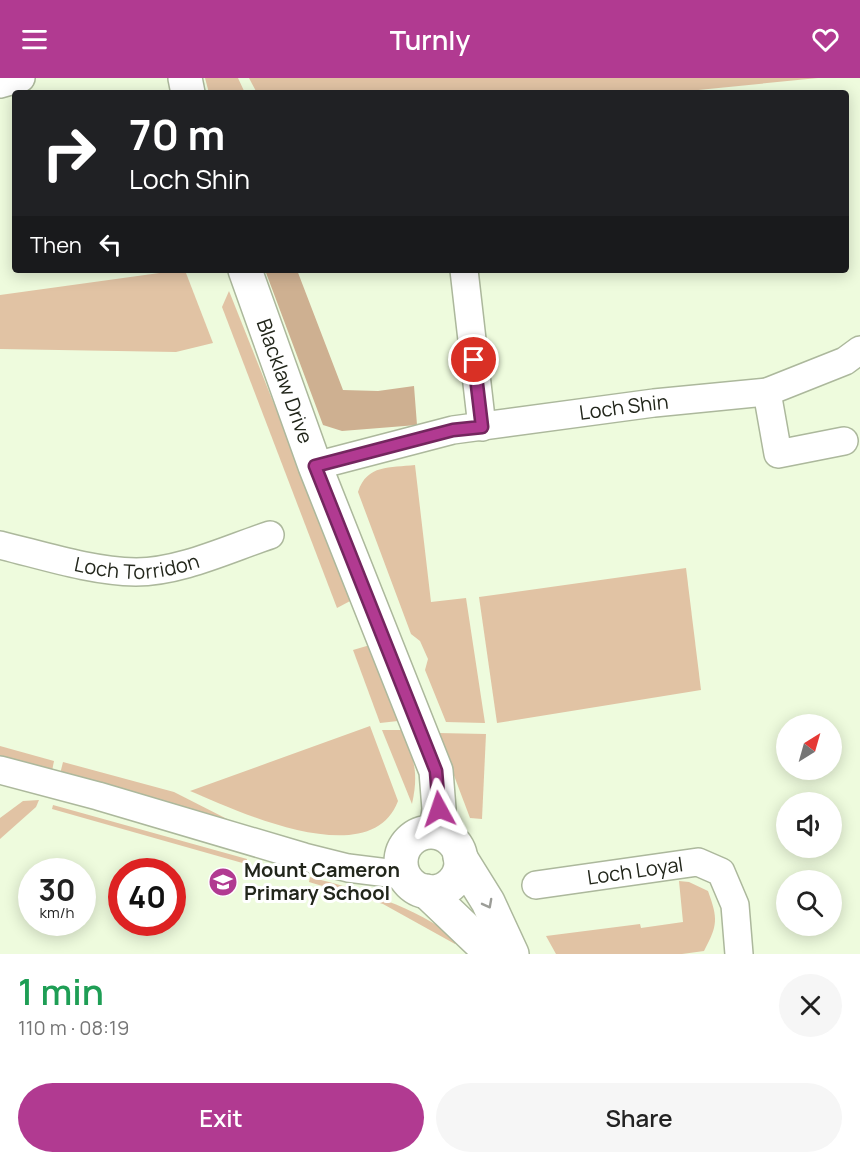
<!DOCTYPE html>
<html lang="en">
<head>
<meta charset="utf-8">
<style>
	body { margin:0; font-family:Manrope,sans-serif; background:#f6f6f6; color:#222; height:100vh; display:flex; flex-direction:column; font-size:22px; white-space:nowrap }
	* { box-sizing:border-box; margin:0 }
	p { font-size:20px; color:#767676 }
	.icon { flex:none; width:33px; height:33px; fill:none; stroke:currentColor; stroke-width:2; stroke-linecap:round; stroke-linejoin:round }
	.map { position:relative; height:876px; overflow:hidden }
	.side { display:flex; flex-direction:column; background:#fff; flex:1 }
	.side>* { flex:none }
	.banner { position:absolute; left:12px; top:12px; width:837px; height:183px; border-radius:6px; box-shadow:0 3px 15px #0003; background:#202124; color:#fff; overflow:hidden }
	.needle { width:39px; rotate:37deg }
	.buttons { position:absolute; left:776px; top:636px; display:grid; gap:12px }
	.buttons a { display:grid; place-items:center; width:66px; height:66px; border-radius:50%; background:#fff; box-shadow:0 3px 15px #0003; font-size:30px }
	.speed { position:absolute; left:18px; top:780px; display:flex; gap:12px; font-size:30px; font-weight:700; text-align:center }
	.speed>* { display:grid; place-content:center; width:78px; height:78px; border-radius:50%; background:#fff; box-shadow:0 3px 15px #0003; line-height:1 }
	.speed small { font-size:15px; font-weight:400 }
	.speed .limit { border:9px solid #d22; background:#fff; color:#111 }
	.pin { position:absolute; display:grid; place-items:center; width:51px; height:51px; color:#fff; margin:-26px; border:3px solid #fff; border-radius:50%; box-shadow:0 2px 6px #0007 }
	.me { position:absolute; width:66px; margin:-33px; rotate:355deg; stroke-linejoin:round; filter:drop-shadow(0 0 4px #0008) }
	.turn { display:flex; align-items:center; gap:21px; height:126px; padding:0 18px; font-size:27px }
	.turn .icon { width:78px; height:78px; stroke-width:2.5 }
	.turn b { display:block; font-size:42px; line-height:51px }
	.then { display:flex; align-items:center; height:57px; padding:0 18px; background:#0003; gap:12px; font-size:22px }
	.round { display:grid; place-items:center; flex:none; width:63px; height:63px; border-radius:32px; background:#f6f6f6 }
	.headline { display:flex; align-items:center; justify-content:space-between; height:102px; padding:0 18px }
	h1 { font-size:36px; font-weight:600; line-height:45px; color:#1e9e55 }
	.button { display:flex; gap:12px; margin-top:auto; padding:12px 18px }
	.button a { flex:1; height:69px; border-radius:36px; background:#b13a91; color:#fff; font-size:24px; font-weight:600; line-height:69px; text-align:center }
	.button a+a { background:#f6f6f6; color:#222 }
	header { display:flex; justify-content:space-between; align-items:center; height:78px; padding:0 18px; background:#b13a91; color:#fff; font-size:27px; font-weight:600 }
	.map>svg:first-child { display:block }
</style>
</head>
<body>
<header><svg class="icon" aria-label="menu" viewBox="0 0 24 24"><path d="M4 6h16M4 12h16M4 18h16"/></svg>Turnly<svg class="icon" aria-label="heart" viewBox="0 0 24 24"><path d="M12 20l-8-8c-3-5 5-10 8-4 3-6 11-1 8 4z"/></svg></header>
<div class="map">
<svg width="860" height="876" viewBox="0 0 860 876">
	<rect width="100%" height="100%" fill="#eefbdd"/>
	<g fill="#e1c3a4">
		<path d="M 205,0 L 238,0 L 245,15 L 209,15 Z"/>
		<path d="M 249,0 L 818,0 L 668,15 L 257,15 Z"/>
		<path d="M 181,192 L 186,195 L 213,265 L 176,274 L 0,271 L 0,217 Z"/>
		<path d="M 229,213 L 352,522 L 337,530 L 222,229 Z"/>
		<path d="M 415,387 L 431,524 L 466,520 L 485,645 L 446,644 L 425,592 L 428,581 L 420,563 L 411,556 L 358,414 C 367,386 390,390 415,387 Z"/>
		<path d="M 686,490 L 701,612 L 497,645 L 479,519 Z"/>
		<path d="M 370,567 L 398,643 L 380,645 L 353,572 Z"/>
		<path d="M 370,648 L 398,723 C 371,796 237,733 190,713 Z"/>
		<path d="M 382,652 L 402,652 C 414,681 419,694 412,726 Z"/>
		<path d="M 438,655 L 486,656 L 482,741 L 470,740 Z"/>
		<path d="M 0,668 L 54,683 L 52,693 L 0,680 Z"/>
		<path d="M 63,684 L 174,714 L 231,743 L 60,696 Z"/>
		<path d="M 39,722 L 36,729 L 0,761 L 0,740 L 23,723 Z"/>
		<path d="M 53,727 L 247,781 L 246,786 L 52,731 Z"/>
		<path d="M 310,799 C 364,813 412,828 458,861 L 455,866 L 383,826 L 309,804 Z"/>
		<path d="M 679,803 L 689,804 L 708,813 C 718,841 718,847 704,873 L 682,876 L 556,876 L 546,858 L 640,846 L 641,850 L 683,844 Z"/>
	</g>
	<path fill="#ceb091" d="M 265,192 L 297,192 L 343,312 L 378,313 L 414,308 L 417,347 L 342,353 L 323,347 Z"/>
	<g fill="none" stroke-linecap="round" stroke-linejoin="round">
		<g stroke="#acb89c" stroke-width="30">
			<g id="minor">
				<path d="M 0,6 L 21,0"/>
				<path d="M 464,192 L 482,349"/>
				<path d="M 767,314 L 778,376 L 844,363"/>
				<path id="s1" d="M 315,388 L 453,352 L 654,325 L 767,314 L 845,283 L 860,272"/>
				<path id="s2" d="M 0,467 C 45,478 90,493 136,494 C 180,494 228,471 270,457"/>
				<path d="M 0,692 L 98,718 L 304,779 L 348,790 L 404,797"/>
				<path id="s3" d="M 536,807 L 698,784 L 721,794 L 735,827 L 739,876"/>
			</g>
		</g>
		<g stroke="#acb89c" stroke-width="36">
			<g id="tertiary">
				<path d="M 185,0 L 188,15"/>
				<path id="s4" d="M 245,192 L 315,388 L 436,693 L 439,731 L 436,754"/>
				<circle cx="431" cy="784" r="30"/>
				<path d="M 460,779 L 488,824 L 512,876"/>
				<path d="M 426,813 L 492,876"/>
			</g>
		</g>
		<use href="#minor" stroke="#fff" stroke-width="27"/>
		<use href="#tertiary" stroke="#fff" stroke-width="33"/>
	</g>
	<defs><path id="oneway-chevron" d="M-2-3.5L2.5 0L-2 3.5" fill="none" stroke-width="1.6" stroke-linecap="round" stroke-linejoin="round" transform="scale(1.5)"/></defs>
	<use stroke="#9c9d98" href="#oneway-chevron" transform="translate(488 826) rotate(62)"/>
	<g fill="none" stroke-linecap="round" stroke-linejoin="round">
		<g stroke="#73265e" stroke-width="15">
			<path id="route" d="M 439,731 L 436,693 L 315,388 L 453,352 L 482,349 L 474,282"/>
		</g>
		<use href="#route" stroke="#b13a91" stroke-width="10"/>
	</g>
	<defs>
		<g id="school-disc" transform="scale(1.5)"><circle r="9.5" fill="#b13a91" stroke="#fff"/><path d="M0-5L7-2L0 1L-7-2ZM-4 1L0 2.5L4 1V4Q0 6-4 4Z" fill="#fff"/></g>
	</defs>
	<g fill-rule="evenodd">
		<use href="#school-disc" x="223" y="804"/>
	</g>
	<g text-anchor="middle" stroke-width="6" stroke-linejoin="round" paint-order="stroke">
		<g font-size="20" fill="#22261b" stroke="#fff">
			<text dy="7" stroke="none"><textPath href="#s4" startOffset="118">Blacklaw Drive</textPath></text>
			<text dy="7" stroke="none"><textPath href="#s1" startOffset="315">Loch Shin</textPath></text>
			<text dy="7" stroke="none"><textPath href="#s2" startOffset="140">Loch Torridon</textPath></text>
			<text dy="7" stroke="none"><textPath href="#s3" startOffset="100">Loch Loyal</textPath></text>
		</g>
		<g font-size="20" font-weight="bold" fill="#22261b" stroke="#fff" text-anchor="start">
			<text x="244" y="799">Mount Cameron<tspan x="244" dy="23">Primary School</tspan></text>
		</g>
	</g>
</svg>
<div class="buttons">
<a><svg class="needle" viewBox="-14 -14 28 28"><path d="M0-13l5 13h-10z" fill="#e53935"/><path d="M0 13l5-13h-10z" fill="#767676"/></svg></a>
<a><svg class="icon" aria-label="sound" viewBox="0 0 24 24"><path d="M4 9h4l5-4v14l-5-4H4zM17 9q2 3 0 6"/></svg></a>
<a><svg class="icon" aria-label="search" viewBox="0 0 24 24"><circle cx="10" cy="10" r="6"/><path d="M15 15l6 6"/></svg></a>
</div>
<div class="speed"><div>30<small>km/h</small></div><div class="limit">40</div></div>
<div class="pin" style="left:474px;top:282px;background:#d93025"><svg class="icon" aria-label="arrive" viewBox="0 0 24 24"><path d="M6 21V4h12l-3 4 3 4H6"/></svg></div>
<svg class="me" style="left:439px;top:731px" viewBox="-20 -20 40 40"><path d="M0-17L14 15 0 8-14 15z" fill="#b13a91" stroke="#fff" stroke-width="4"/></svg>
<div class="banner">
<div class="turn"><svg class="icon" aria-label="right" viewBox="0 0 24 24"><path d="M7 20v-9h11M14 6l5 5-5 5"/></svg><div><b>70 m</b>Loch Shin</div></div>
<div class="then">Then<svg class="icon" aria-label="left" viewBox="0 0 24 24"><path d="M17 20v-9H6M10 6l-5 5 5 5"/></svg></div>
</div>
</div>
<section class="side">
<div class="headline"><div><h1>1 min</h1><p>110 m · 08:19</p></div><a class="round"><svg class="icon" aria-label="close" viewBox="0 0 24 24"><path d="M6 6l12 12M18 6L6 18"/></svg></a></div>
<div class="button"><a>Exit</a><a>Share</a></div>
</section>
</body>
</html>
